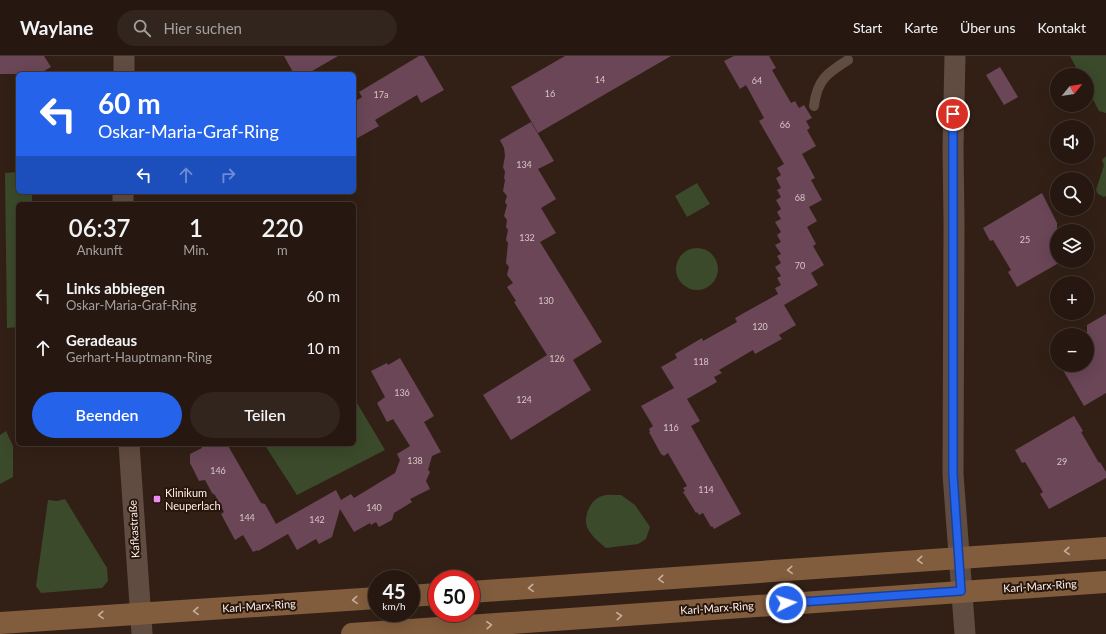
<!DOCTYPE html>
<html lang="de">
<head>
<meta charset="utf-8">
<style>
	body { margin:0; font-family:Lato,sans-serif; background:#32251e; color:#f1f3f6; height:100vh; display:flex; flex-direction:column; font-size:15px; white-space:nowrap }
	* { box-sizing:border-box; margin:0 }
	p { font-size:13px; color:#a4a09f }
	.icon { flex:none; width:22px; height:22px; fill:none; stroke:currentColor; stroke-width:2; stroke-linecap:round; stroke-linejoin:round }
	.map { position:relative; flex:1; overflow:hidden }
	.sheet { position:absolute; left:16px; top:146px; width:340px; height:244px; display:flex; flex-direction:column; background:#261810; border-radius:6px; box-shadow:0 4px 16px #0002,0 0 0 1px #423730 }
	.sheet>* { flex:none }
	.banner { position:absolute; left:16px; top:16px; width:340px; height:122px; border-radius:6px; box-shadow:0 4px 16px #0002,0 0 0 1px #423730; background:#2563eb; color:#fff; overflow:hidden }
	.needle { width:26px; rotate:60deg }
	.buttons { position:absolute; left:1050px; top:12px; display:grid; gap:8px }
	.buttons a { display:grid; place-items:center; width:44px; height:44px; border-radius:50%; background:#261810; box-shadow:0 4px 16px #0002,0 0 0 1px #423730; font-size:20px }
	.speed { position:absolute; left:368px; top:514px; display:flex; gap:8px; font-size:20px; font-weight:700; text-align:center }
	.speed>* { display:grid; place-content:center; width:52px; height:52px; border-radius:50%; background:#261810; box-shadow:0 4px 16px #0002,0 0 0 1px #423730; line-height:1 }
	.speed small { font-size:10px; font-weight:400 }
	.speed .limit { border:6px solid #d22; background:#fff; color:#111 }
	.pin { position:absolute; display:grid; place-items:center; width:34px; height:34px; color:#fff; margin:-17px; border:2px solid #fff; border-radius:50%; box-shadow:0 1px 4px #0007 }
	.me { position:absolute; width:44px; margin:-22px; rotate:86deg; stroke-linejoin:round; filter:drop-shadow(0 0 3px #0008) }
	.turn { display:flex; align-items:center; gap:14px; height:84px; padding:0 16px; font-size:18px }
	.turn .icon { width:52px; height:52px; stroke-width:2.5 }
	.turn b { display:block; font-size:28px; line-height:34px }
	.lanes { display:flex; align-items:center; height:38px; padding:0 16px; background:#0003; justify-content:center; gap:20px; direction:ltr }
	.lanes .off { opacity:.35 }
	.eta { display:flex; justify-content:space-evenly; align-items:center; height:68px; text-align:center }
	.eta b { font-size:24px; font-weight:600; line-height:28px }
	.primary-button { display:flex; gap:8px; margin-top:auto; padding:8px 16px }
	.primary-button a { flex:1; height:46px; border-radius:24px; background:#2563eb; color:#fff; font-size:16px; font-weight:600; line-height:46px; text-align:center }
	.primary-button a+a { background:#32251e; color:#f1f3f6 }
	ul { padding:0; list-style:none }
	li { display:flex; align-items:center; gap:12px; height:52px; padding:0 16px }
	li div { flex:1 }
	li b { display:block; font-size:15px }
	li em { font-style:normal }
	header { display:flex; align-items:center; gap:24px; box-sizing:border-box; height:56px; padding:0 20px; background:#261810; border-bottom:1px solid #423730 }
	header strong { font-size:19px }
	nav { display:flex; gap:22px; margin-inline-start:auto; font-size:14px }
	.search { width:280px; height:36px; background:#32251e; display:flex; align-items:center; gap:10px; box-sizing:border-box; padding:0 14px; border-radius:22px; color:#a4a09f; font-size:15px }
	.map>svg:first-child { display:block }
</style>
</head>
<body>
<header>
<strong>Waylane</strong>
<div class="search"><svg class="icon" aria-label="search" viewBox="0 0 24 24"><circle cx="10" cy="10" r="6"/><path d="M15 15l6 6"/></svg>Hier suchen</div>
<nav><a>Start</a><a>Karte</a><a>Über uns</a><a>Kontakt</a></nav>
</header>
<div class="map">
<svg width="1106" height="578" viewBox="0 0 1106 578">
	<rect width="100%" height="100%" fill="#322016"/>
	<g fill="#3b4a2a">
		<path d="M 1070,0 L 1106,0 L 1106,57 L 1099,55 L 1087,32 L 1087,19 L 1080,19 Z"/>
		<path d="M 1106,100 L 1106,140 L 1104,141 L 1098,138 L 1096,134 L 1104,109 L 1102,104 Z"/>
		<path d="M 18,116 L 18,136 L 32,136 L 32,148 L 18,148 L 18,271 L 7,272 L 5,117 Z"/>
		<path d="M 697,127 L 710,148 L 687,161 L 675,140 Z"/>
		<circle cx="697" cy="213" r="21"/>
		<path d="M 354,342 L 385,394 L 297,439 L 266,391 L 266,388 L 354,388 Z"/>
		<path d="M 6,375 L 13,390 L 13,421 L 0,428 L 0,379 Z"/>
		<path d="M 621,439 L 635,449 L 650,471 L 646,483 L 638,488 L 606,492 C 599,486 591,480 587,471 C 583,460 591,443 602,440 C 607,438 615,439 621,439 Z"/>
		<path d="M 65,443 L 107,512 L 108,525 L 102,532 L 41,537 L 36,530 L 48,444 L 57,445 Z"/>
	</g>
	<g fill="#6a4657">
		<path d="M 0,0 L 44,0 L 51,11 L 39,18 L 0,18 Z"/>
		<path d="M 284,0 L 338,0 L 307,18 L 294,18 Z"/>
		<path d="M 419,0 L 424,0 L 444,34 L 421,47 L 417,39 L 375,64 L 379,70 L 354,84 L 354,46 L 362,41 L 359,36 Z"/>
		<path d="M 565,0 L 671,0 L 538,77 L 511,31 Z"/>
		<path d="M 734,0 L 769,0 L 776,12 L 772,14 L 791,47 L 795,45 L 799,52 L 804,49 L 812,62 L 806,65 L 810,72 L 807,74 L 816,90 L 802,98 L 815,122 L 811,124 L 822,144 L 809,151 L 817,165 L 807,171 L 816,188 L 813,190 L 824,209 L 811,217 L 818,229 L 784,249 L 796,269 L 779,279 L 782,283 L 755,298 L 753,294 L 719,314 L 722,317 L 714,321 L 717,326 L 687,343 L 700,365 L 691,370 L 741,458 L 714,473 L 712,470 L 711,471 L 703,457 L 699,459 L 697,456 L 696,457 L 683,436 L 685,435 L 683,432 L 687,430 L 668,397 L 664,400 L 661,398 L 649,376 L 650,376 L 649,373 L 653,370 L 641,350 L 674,332 L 661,311 L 677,302 L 675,298 L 702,282 L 703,285 L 737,266 L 735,262 L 778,238 L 775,232 L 781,229 L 777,222 L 781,220 L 775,211 L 781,207 L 777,200 L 781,198 L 775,189 L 781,186 L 777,179 L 781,176 L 775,166 L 781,163 L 777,156 L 781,153 L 776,144 L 781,141 L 777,134 L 781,132 L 776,122 L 781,119 L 777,112 L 784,108 L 759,65 L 764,62 L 746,29 L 740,33 L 724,5 Z"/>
		<path d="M 1000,11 L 1018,41 L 1004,49 L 986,19 Z"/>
		<path d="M 531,66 L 554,105 L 538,113 L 556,143 L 541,152 L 556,177 L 540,186 L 602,286 L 573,304 L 591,334 L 511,384 L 483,339 L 547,299 L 514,246 L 516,245 L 507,231 L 513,227 L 507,219 L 509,211 L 506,207 L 508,187 L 506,184 L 508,174 L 506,171 L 507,164 L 504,160 L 507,149 L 505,146 L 507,140 L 503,135 L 505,124 L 504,122 L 505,116 L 503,111 L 505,100 L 504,92 L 500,84 Z"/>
		<path d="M 1042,137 L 1057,167 L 1057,208 L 1017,231 L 1008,216 L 1011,214 L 993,184 L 990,185 L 983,172 Z"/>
		<path d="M 1106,258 L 1106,337 L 1084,350 L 1060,309 L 1087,309 L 1087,269 Z"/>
		<path d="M 400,302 L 434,360 L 424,366 L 441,396 L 432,400 L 428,414 L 430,416 L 426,425 L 430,433 L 410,443 L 412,446 L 394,457 L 392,464 L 379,471 L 376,466 L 371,469 L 370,467 L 354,476 L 340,453 L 332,481 L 319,488 L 316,483 L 297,494 L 288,478 L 258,495 L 258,494 L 253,496 L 243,479 L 235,484 L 221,458 L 224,456 L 215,439 L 212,437 L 205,424 L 199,425 L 190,407 L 190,398 L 202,392 L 202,388 L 227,388 L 261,447 L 265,448 L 276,468 L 336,434 L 341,444 L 351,438 L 354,442 L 395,417 L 400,404 L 397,398 L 410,390 L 393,363 L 387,366 L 377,347 L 385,341 L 371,315 L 387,307 L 388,309 Z"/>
		<path d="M 1074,360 L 1083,375 L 1081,376 L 1099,407 L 1100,406 L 1106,416 L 1106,422 L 1049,453 L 1040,438 L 1043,436 L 1025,406 L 1022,407 L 1015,394 Z"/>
	</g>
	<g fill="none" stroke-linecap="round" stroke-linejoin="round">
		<path stroke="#614c41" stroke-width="10" d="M 814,50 C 817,24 827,17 848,4"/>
		<g stroke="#614c41" stroke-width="21">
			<path d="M 955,0 L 953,92 L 954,167 L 953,418 L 965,578"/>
			<path d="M 124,18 L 124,0"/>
			<path d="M 123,148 L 123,136"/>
			<path d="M 129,388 L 142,578"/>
		</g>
		<g stroke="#825d3d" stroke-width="22">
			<path d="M 471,536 L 1106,492"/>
			<path d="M 411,540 L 437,538"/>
			<path d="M 0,567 L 377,542"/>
			<path d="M 352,578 C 604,562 855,542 1106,526"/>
		</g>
	</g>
	<defs><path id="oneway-chevron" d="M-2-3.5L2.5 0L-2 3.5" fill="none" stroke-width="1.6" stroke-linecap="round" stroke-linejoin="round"/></defs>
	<g stroke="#c6ae9c">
		<use href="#oneway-chevron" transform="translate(1067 495) rotate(176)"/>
		<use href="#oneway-chevron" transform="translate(920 504) rotate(176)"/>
		<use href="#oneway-chevron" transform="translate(790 514) rotate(176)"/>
		<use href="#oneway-chevron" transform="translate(661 523) rotate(176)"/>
		<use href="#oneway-chevron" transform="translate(531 532) rotate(176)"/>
		<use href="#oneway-chevron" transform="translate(355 544) rotate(176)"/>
		<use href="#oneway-chevron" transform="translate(196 555) rotate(177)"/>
		<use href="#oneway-chevron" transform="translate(101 559) rotate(177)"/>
		<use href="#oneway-chevron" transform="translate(619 560) rotate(-5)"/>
		<use href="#oneway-chevron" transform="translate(489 569) rotate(-4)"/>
	</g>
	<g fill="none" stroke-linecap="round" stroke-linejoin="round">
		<g stroke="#184099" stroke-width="10">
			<path id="route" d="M 786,547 L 961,535 L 953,418 L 953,58"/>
		</g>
		<use href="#route" stroke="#2563eb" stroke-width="7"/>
	</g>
	<rect fill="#ef8bf7" stroke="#28160d" stroke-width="1.5" x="153" y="439" width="8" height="8" rx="2"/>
	<g text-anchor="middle" stroke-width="4" stroke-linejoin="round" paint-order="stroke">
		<g font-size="9" fill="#d8c6c4">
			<text x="600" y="27">14</text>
			<text x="757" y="28">64</text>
			<text x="550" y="41">16</text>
			<text x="381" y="42">17a</text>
			<text x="785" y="72">66</text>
			<text x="524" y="112">134</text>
			<text x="800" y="145">68</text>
			<text x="527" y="185">132</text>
			<text x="1025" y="187">25</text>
			<text x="800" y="213">70</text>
			<text x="546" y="248">130</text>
			<text x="760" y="274">120</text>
			<text x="557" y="306">126</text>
			<text x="701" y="309">118</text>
			<text x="402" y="340">136</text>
			<text x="524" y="347">124</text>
			<text x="671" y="375">116</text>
			<text x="415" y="408">138</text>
			<text x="1062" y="409">29</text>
			<text x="218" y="418">146</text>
			<text x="706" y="437">114</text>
			<text x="374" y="455">140</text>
			<text x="247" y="465">144</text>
			<text x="317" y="467">142</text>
		</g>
		<g font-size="11" fill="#fdf0e9" stroke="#28160d" text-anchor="start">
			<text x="165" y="441">Klinikum<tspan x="165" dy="13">Neuperlach</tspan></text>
		</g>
		<g font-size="11" fill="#fdf0e9" stroke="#28160d">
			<text transform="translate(134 473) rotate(-93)" y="4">Kafkastraße</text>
			<text transform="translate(1040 530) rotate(-4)" y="4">Karl-Marx-Ring</text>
			<text transform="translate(259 550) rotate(-4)" y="4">Karl-Marx-Ring</text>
			<text transform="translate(717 552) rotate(-4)" y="4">Karl-Marx-Ring</text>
		</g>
	</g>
</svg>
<div class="buttons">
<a><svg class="needle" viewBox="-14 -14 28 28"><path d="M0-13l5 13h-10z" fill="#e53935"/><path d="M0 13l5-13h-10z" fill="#a4a09f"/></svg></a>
<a><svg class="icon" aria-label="sound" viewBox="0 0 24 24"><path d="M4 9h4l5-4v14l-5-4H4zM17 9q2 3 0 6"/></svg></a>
<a><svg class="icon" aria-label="search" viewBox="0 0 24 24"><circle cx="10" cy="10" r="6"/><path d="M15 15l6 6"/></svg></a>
<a><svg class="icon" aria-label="layers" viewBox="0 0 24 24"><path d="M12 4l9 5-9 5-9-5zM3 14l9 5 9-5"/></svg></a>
<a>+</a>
<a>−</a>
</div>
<div class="speed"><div>45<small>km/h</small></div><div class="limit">50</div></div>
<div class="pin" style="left:953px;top:58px;background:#d93025"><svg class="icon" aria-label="arrive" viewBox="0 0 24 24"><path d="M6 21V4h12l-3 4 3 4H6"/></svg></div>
<svg class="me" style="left:786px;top:547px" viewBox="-20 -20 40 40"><circle r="17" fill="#2563eb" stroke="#fff" stroke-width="3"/><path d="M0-11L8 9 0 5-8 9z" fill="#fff"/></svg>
<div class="banner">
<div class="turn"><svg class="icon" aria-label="left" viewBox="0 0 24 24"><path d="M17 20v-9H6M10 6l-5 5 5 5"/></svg><div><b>60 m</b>Oskar-Maria-Graf-Ring</div></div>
<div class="lanes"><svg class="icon" aria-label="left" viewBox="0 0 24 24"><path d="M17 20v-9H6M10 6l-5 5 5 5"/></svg><svg class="icon off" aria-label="ahead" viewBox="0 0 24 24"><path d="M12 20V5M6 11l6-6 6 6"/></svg><svg class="icon off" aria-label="right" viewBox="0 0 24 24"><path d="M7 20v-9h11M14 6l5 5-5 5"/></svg></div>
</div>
<section class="sheet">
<div class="eta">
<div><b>06:37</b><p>Ankunft</p></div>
<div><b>1</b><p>Min.</p></div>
<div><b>220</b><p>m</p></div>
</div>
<ul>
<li><svg class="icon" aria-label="left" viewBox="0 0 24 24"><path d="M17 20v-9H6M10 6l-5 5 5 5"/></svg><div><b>Links abbiegen</b><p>Oskar-Maria-Graf-Ring</p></div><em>60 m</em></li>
<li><svg class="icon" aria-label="ahead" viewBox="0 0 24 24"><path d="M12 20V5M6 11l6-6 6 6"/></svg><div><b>Geradeaus</b><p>Gerhart-Hauptmann-Ring</p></div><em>10 m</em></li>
</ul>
<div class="primary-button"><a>Beenden</a><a>Teilen</a></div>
</section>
</div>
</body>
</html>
